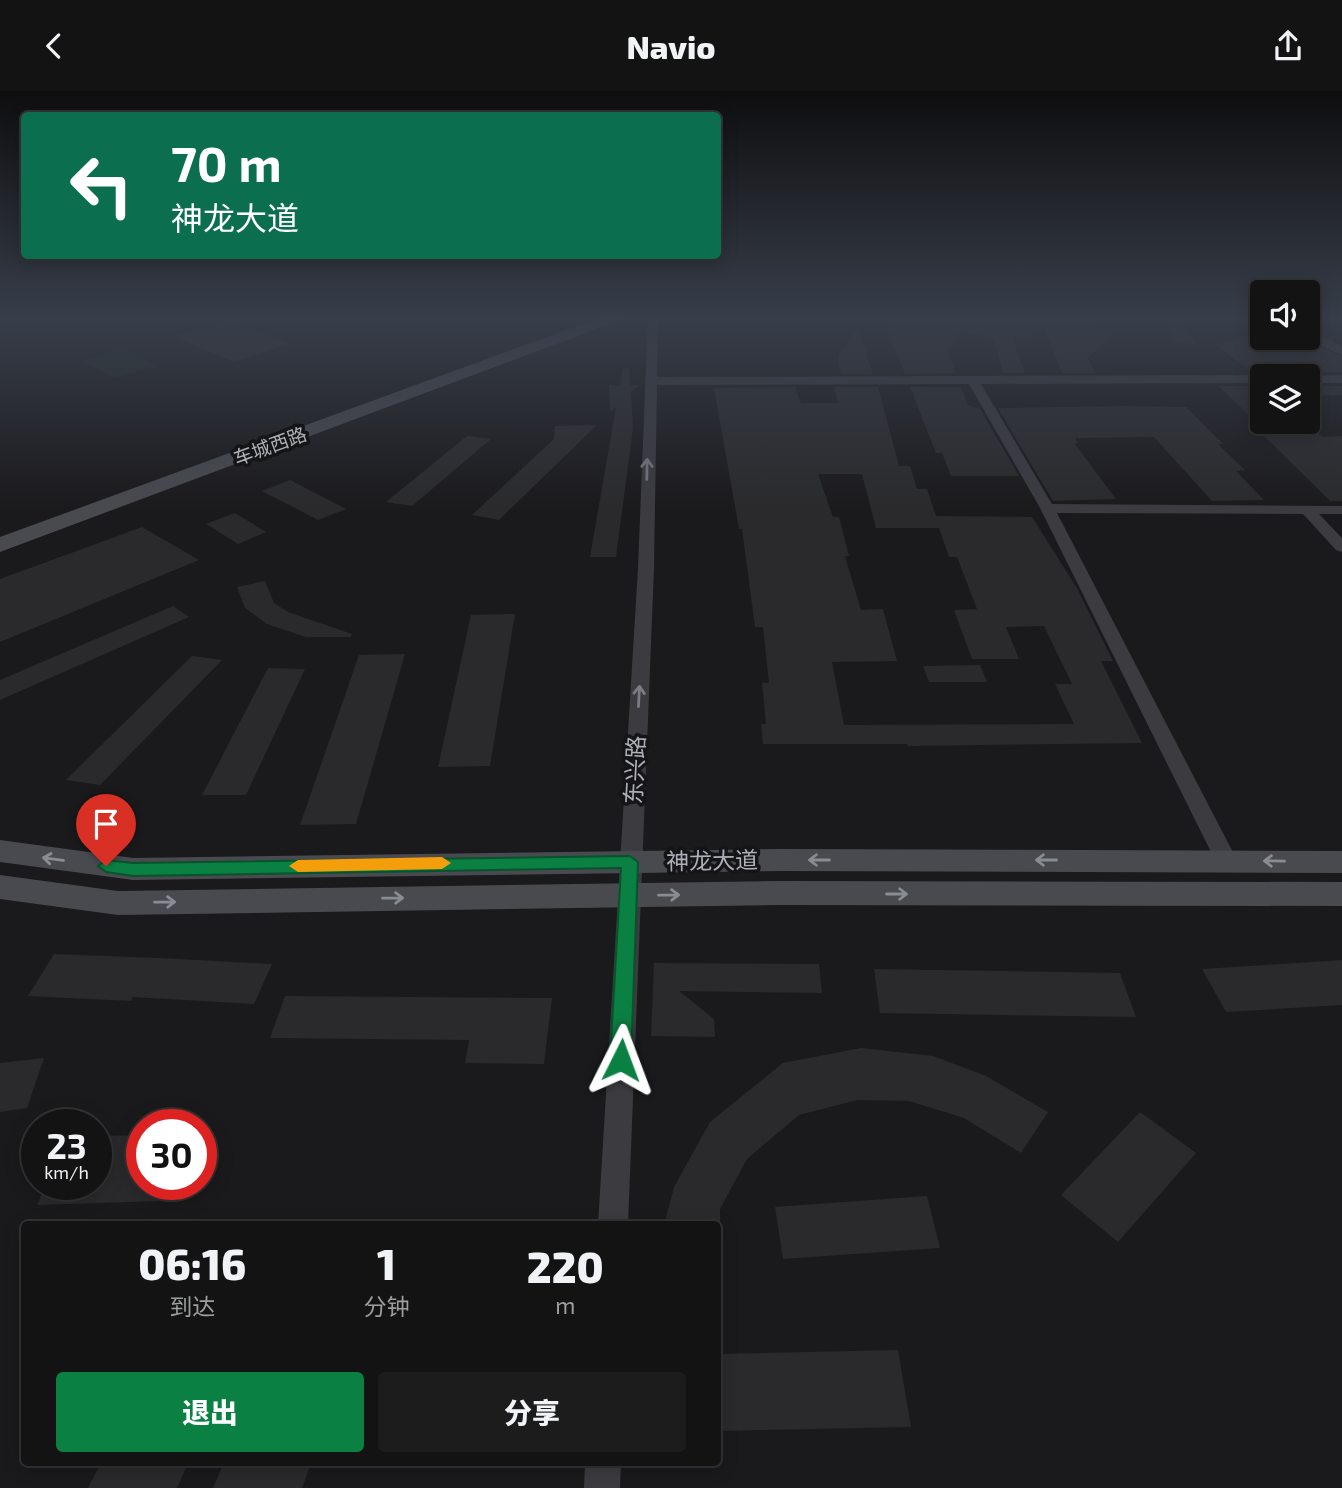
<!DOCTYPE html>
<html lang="zh">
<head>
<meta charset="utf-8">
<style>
	body { margin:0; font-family:"Exo 2","Noto Sans SC",sans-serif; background:#1d1c1d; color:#f1f3f6; height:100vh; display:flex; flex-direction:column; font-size:26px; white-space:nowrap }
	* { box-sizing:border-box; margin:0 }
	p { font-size:23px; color:#9d9ea0 }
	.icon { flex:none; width:38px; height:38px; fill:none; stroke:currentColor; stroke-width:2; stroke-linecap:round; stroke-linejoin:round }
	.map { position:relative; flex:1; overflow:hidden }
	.sheet { position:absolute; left:21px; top:1130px; width:700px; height:245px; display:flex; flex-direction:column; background:#141314; border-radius:7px; box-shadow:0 4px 18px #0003,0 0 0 2px #333234 }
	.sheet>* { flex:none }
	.hud { position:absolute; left:21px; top:21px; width:700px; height:147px; border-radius:7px; box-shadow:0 4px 18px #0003,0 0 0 2px #333234; background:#0b6e4f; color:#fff; overflow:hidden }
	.buttons { position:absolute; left:1250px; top:189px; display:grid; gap:14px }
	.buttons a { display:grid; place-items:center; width:70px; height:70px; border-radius:7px; background:#141314; box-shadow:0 4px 18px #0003,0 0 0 2px #333234; font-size:35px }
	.speed { position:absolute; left:21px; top:1018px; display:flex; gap:14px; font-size:35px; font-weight:700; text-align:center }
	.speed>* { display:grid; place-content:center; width:91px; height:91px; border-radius:50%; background:#141314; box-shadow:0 4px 18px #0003,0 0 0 2px #333234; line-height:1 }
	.speed small { font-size:18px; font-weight:400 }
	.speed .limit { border:10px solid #d22; background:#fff; color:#111 }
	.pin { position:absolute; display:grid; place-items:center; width:60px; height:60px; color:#fff; margin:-72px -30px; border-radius:50% 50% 50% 0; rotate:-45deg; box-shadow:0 0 7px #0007 }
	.pin .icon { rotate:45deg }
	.me { position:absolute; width:77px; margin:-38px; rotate:3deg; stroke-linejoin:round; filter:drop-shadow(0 0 5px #0008) }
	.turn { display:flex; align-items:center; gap:24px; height:147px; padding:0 35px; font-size:32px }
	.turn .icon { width:91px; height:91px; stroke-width:2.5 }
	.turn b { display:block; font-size:49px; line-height:60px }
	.eta { display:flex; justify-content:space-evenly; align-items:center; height:119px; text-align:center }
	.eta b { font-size:42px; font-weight:800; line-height:49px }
	.primary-button { display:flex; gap:14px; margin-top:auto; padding:14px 35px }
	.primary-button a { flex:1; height:80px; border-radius:7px; background:#0b8043; color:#fff; font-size:28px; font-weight:800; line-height:80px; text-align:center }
	.primary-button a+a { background:#1d1c1d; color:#f1f3f6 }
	header { display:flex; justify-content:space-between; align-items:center; height:91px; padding:0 35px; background:#141314; font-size:32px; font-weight:800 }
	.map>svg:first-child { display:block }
</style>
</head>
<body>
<header><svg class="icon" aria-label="back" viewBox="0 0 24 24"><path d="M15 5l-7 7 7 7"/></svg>Navio<svg class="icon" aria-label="share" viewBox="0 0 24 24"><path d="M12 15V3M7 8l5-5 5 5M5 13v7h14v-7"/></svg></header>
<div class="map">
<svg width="1342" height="1397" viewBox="0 0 1342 1397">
	<rect width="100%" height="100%" fill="#1a191b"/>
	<path fill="#202622" d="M 122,258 L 157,275 L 115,287 L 81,270 Z"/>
	<g fill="#2a2a2c" fill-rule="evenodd">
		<path d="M 882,225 L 982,225 L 1005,231 L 1036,225 L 1079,225 L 1115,241 L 1088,267 L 1095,282 L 1062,282 L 1044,236 L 1026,249 L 1012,246 L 1025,282 L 1004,282 L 993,248 L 961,241 L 947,260 L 956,282 L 905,283 Z"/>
		<path d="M 1161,225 L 1180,225 L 1195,253 L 1174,251 Z"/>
		<path d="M 231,229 L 290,253 L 234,271 L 173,245 Z"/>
		<path d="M 858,236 L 873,283 L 841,283 L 838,265 Z"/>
		<path d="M 1262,240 L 1262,247 L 1302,247 L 1342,266 L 1342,281 L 1307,282 L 1307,274 L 1262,276 L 1262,281 L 1253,281 L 1215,254 Z"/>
		<path d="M 623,277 L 629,278 L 630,294 L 639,294 L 631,301 L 633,337 L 616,466 L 590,466 L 616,316 L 610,321 L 609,294 L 620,294 Z"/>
		<path d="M 1218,295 L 1262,295 L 1262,336 Z"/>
		<path d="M 1307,295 L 1342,295 L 1342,304 L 1307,305 Z"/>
		<path d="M 795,296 L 801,312 L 838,312 L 834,296 L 878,296 L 899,375 L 910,375 L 917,398 L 927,398 L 936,425 L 1032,426 L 1077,497 L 1113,570 L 1101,570 L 1142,652 L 908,655 L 907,653 L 763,653 L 761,633 L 766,633 L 762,592 L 769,592 L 763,536 L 755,536 L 742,438 L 739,438 L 714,297 ZM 818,383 L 862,383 L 876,437 L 939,437 L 949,466 L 957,466 L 977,518 L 954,519 L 972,568 L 1019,568 L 1006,536 L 1044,535 L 1072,593 L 1055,593 L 1074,633 L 844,634 L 832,571 L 897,570 L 883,518 L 861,519 L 845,465 L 849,465 L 839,426 L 833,426 Z"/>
		<path d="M 910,296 L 961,296 L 968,314 L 980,318 L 1019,385 L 951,385 L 942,362 L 936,362 Z"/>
		<path d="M 1125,315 L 1186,316 L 1223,353 L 1218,353 L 1245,379 L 1236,380 L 1264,409 L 1212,410 L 1154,346 L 1075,347 L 1078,352 L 1074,352 L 1116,408 L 1053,410 L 998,317 Z"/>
		<path d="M 597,334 L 499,429 L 472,424 L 554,348 L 555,335 Z"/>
		<path d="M 1317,341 L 1322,346 L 1342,345 L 1342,410 L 1330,410 L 1261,342 Z"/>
		<path d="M 467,345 L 491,348 L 412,415 L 386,411 Z"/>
		<path d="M 290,389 L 346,418 L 318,429 L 262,400 Z"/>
		<path d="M 235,422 L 266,441 L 238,453 L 206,433 Z"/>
		<path d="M 142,436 L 199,469 L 0,551 L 0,488 Z"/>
		<path d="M 265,490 L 274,512 L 288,521 L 352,543 L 351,546 L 306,546 L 267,533 L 245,517 L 237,496 Z"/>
		<path d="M 173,515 L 189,526 L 0,609 L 0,589 Z"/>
		<path d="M 515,523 L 490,675 L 438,676 L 471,524 Z"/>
		<path d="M 405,563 L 356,733 L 300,734 L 359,564 Z"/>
		<path d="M 192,565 L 222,569 L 100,694 L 66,689 Z"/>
		<path d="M 980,574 L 987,591 L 929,591 L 923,575 Z"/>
		<path d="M 268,577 L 305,578 L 246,704 L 202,704 Z"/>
		<path d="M 54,863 L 160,867 L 272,873 L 254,913 L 133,906 L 131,910 L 28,905 Z"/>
		<path d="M 1342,869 L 1342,914 L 1226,921 L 1202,878 Z"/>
		<path d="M 654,872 L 819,873 L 822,902 L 679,900 L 714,928 L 715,946 L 651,945 Z"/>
		<path d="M 874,878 L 1120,882 L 1136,926 L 880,922 Z"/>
		<path d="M 285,905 L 552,907 L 544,973 L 465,972 L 469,949 L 270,947 Z"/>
		<path d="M 861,957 L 933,965 L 986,985 L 1048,1021 L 1021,1062 L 964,1027 L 909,1010 L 857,1009 L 799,1024 L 747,1068 L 720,1118 L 720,1134 L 664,1134 L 674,1096 L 710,1031 L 783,972 Z"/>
		<path d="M 44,967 L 27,1017 L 0,1021 L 0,972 Z"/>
		<path d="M 1140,1021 L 1196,1062 L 1118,1151 L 1061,1104 Z"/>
		<path d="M 142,1044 L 142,1094 L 164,1094 L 159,1110 L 37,1114 L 46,1094 L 96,1094 L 96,1045 Z"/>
		<path d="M 927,1105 L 940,1157 L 783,1168 L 775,1116 Z"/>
		<path d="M 898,1259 L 911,1336 L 718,1340 L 718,1263 Z"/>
		<path d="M 101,1372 L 188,1372 L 177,1397 L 88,1397 Z"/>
		<path d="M 224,1372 L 311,1372 L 302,1397 L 213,1397 Z"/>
	</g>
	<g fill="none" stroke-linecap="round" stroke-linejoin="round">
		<g fill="#3b3b40" fill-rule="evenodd">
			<path d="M 648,225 L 658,225 L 657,286 L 1262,284 L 1265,285 L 1262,285 L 1262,292 L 981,293 L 1052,413 L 1342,415 L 1342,423 L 1319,423 L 1342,447 L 1342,461 L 1336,459 L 1303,423 L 1057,422 L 1237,769 L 1234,775 L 1226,777 L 1218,775 L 1215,769 L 1040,417 L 969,293 L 657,294 L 654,477 L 628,1134 L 598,1134 L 638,477 Z"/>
			<path d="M 1249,225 L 1262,225 L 1262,233 Z"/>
			<path d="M 1307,241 L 1329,248 L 1342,256 L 1342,264 L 1304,247 L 1307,247 Z"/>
			<path d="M 1342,284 L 1342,292 L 1307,292 L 1307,285 L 1304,285 Z"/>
			<path d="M 585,1372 L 621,1372 L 620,1397 L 584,1397 Z"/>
		</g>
		<g fill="#494a50" fill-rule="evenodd">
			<path d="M 604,225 L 626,225 L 623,228 L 0,461 L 0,446 Z"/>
			<path d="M 0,749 L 133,767 L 781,758 L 1342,760 L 1342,782 L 781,780 L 133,789 L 0,771 Z"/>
			<path d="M 0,784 L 118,800 L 780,790 L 1342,791 L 1342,815 L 780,814 L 118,824 L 0,808 Z"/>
		</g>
	</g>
	<defs><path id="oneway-shaft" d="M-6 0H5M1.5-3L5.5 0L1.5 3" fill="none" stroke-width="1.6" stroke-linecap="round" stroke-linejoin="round" transform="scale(1.75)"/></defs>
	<g stroke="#7a7b83">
		<use href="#oneway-shaft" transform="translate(647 378) rotate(-89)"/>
		<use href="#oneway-shaft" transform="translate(639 605) rotate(-87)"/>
	</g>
	<g stroke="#8a8c94">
		<use href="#oneway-shaft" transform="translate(53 768) rotate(-172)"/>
		<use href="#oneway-shaft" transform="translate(819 769) rotate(-180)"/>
		<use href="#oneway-shaft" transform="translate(1046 769) rotate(-180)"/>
		<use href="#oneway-shaft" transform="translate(1274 770) rotate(-179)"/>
		<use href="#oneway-shaft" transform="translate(897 803)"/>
		<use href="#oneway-shaft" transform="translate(669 804) rotate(-1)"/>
		<use href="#oneway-shaft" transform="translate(393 807) rotate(-1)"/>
		<use href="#oneway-shaft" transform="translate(165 811) rotate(-1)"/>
	</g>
	<linearGradient id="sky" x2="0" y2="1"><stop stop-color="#0e0e0f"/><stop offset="0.54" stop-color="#383e4a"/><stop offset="1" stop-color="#383e4a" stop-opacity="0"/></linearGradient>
	<rect width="1342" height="420" fill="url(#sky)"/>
	<path fill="#0b8043" stroke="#07532c" stroke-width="2" d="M 630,765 L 638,771 L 631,969 L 628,975 L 621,978 L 613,975 L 610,969 L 621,777 L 133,785 L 106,781 L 98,775 L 106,769 L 133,772 Z"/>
	<path fill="#f59e0b" d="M 442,766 L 451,772 L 442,778 L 298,781 L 289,775 L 298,769 Z"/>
	<g text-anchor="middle" stroke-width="7" stroke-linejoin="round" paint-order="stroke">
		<g font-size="19" fill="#adafb9" stroke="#151416">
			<text transform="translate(270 355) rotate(-20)" y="7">车城西路</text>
		</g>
		<g font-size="23" fill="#adafb9" stroke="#151416">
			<text transform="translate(635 679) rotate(-87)" y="8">东兴路</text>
			<text transform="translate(712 770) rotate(-1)" y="8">神龙大道</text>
		</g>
	</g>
</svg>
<div class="buttons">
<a><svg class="icon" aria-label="sound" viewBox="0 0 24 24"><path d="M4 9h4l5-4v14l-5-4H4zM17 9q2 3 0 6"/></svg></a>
<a><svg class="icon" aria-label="layers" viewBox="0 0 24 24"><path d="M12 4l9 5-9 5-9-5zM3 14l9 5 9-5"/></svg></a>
</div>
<div class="speed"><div>23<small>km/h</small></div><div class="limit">30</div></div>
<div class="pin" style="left:106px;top:775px;background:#d93025"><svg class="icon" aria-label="arrive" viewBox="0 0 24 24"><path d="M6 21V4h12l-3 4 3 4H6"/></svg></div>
<svg class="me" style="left:621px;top:969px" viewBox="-20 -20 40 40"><path d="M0-17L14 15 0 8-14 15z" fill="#0b8043" stroke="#fff" stroke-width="4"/></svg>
<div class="hud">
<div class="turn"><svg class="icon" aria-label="left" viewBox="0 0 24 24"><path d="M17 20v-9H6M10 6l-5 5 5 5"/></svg><div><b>70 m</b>神龙大道</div></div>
</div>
<section class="sheet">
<div class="eta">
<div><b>06:16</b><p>到达</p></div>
<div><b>1</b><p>分钟</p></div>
<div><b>220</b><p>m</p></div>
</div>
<div class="primary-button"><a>退出</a><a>分享</a></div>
</section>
</div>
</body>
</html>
